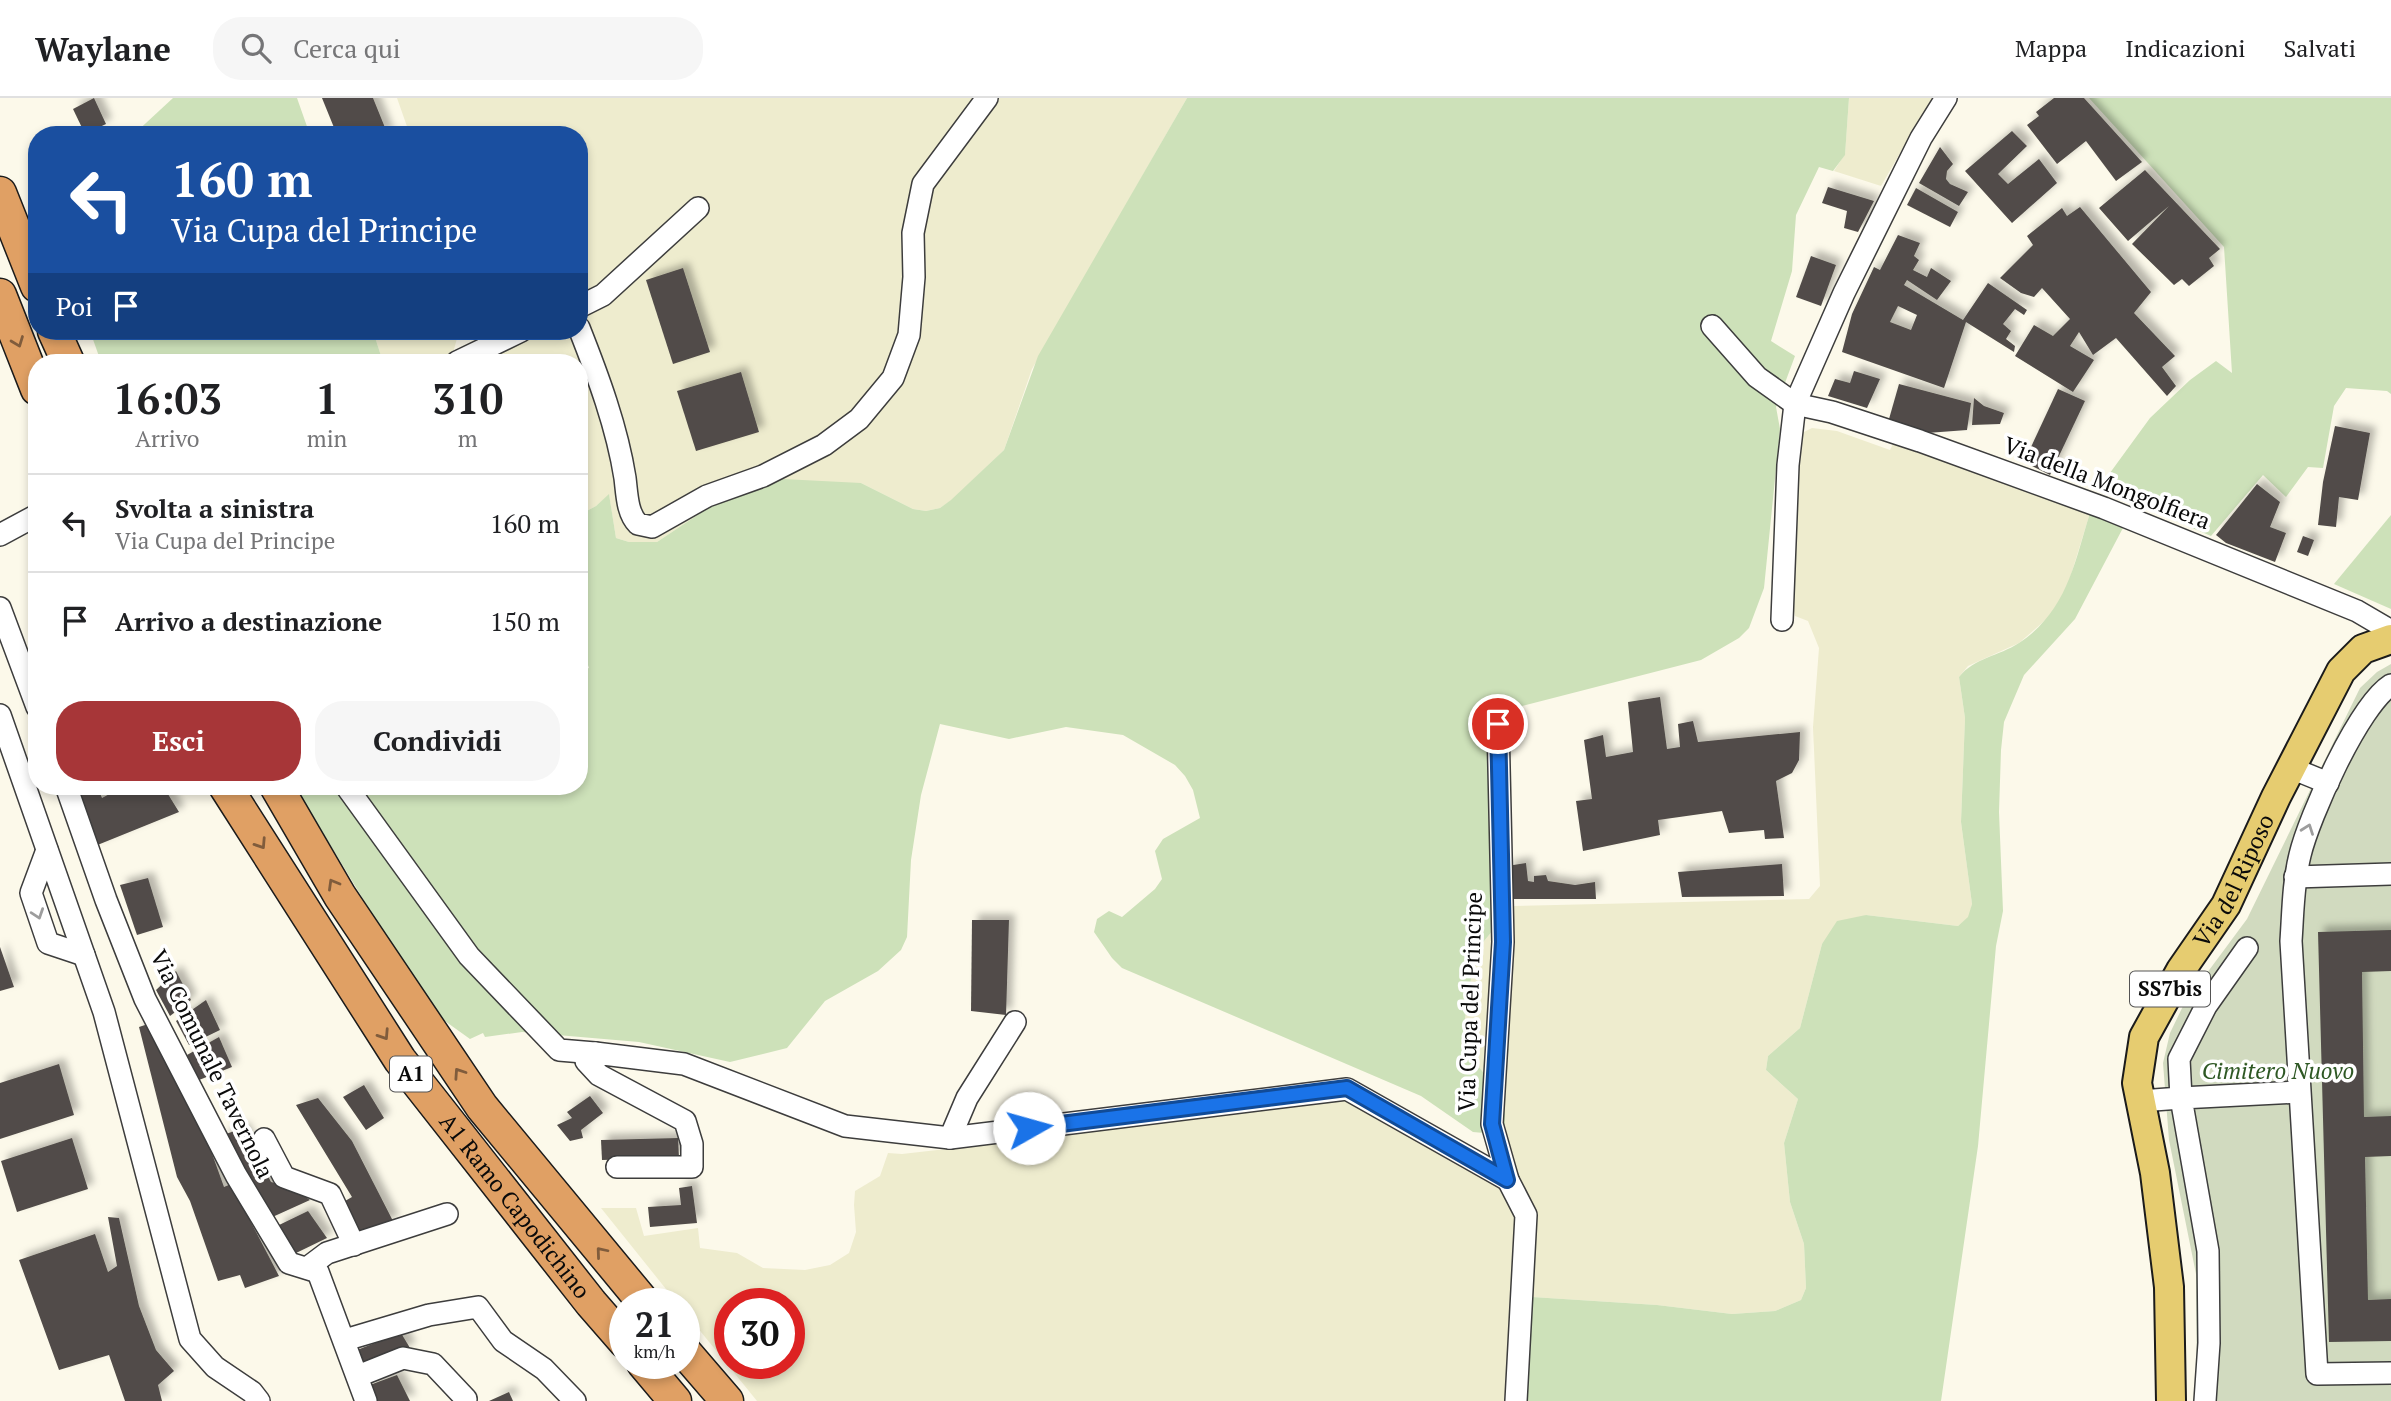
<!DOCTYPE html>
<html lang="it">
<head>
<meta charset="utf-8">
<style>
	body { margin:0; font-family:"PT Serif",serif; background:#f6f6f6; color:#202124; height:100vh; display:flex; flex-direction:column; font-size:26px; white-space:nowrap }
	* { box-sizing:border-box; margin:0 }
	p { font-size:23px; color:#757577 }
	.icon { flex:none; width:38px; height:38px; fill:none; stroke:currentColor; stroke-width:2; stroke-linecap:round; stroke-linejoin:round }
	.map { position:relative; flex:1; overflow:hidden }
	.drawer { position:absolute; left:28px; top:256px; width:560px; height:441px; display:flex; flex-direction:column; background:#fff; border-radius:28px; box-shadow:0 4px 10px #0003 }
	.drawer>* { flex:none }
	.guide { position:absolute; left:28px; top:28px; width:560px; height:214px; border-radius:28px; box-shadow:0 4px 10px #0003; background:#1a4fa0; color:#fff; overflow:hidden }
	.speed { position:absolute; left:609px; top:1190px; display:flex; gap:14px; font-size:35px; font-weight:700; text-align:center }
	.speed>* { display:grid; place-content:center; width:91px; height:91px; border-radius:50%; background:#fff; box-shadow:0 4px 10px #0003; line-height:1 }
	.speed small { font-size:18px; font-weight:400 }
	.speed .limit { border:10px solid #d22; background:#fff; color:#111 }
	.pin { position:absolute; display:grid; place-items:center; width:60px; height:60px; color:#fff; margin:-30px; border:4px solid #fff; border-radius:50%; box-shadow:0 2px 7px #0007 }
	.me { position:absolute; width:77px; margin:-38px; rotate:83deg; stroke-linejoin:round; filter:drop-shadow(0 0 5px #0008) }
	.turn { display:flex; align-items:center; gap:24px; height:147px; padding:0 28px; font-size:32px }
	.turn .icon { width:91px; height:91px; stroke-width:2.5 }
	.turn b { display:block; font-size:49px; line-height:60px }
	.then { display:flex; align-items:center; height:66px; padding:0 28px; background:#0003; gap:14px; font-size:26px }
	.eta { display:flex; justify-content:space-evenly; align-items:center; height:119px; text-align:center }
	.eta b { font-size:42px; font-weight:800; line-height:49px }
	.primary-button { display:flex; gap:14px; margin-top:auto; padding:14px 28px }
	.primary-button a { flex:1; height:80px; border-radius:28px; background:#a73638; color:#fff; font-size:28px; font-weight:800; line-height:80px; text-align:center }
	.primary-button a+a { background:#f6f6f6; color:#202124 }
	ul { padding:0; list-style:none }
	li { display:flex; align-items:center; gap:21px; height:98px; padding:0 28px; border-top:2px solid #e0e0e0 }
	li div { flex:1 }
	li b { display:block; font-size:26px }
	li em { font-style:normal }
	header { display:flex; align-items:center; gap:42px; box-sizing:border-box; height:98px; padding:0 35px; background:#fff; border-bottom:2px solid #e0e0e0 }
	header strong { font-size:33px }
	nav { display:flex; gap:38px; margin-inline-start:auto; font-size:24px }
	.search { width:490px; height:63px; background:#f6f6f6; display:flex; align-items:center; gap:18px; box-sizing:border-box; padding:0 24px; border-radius:28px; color:#757577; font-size:26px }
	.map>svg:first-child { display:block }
</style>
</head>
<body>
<header>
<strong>Waylane</strong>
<div class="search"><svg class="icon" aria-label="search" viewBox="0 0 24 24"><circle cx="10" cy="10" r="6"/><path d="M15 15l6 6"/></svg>Cerca qui</div>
<nav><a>Mappa</a><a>Indicazioni</a><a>Salvati</a></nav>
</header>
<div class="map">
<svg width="2391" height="1303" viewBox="0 0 2391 1303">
	<defs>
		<filter id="shadow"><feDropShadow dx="6" dy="-6" stdDeviation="3.5" flood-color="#0004"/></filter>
	</defs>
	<rect width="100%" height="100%" fill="#fcf9ea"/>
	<g fill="#eeecce" fill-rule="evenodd">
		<path d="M 397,0 L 1187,0 L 1032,271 L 1004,352 L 952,402 L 940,410 L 926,413 L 913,411 L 861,385 L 720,402 L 657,444 L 629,444 L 616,440 L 609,397 L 596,408 L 579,417 L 579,264 L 383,264 L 373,233 L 459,233 L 453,255 L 479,244 L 475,233 L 579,233 L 579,37 L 410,37 Z"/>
		<path d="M 1849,0 L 1932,0 L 1881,88 L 1834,73 L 1845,56 Z"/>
		<path d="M 1812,330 L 1837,333 L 1890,352 L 1894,344 L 1975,375 L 2090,415 L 2066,493 L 2050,518 L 2019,545 L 1968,568 L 1959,579 L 1965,620 L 1961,724 L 1972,806 L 1969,819 L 1958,828 L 1866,817 L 1822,846 L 1800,930 L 1768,958 L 1766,972 L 1798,1001 L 1784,1045 L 1790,1104 L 1804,1146 L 1806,1190 L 1801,1202 L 1775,1213 L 1732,1216 L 1657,1207 L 1532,1199 L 1508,1060 L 1504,1017 L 1505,1000 L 1461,948 L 1475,854 L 1513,808 L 1809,801 L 1820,788 L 1813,629 L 1819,550 L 1808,523 L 1795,518 L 1791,501 L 1795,357 L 1802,335 Z"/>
		<path d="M 1250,1000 L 1356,1001 L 1505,1092 L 1522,1134 L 1513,1248 L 1504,1303 L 757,1303 L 684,1213 L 684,1206 L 678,1206 L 601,1110 L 636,1110 L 644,1138 L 698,1130 L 700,1150 L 737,1155 L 763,1170 L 805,1172 L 830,1167 L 849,1155 L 856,1134 L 854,1107 L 855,1093 L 880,1078 L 888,1055 L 902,1056 L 946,1051 ZM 730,1206 L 789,1206 L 789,1265 L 730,1265 Z"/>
	</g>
	<g fill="#cde1b9">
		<path d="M 173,0 L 297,0 L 310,37 L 133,37 Z"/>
		<path d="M 1187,0 L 1849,0 L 1845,57 L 1833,73 L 1819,69 L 1796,117 L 1792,173 L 1771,243 L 1795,258 L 1776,309 L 1780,331 L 1764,490 L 1749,530 L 1739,540 L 1701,562 L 1510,611 L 1488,624 L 1494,807 L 1513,808 L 1475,854 L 1461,948 L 1505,1000 L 1505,1037 L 1473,1034 L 1421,998 L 1122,870 L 1112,860 L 1094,834 L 1097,821 L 1109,813 L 1122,819 L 1155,791 L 1162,781 L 1155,753 L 1163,741 L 1200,720 L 1193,692 L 1185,678 L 1175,667 L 1123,637 L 1066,629 L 1009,641 L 940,626 L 921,697 L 911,762 L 907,839 L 901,852 L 878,873 L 825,903 L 787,950 L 730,964 L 639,944 L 522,934 L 485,939 L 483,935 L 470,941 L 431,913 L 300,697 L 312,688 L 579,688 L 579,573 L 589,570 L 579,543 L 579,417 L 596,408 L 609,396 L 616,440 L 629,444 L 657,444 L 720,402 L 783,381 L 861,385 L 913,411 L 926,413 L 940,410 L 951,402 L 1004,352 L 1038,258 Z"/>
		<path d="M 2089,0 L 2391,0 L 2391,296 L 2387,293 L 2346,290 L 2334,308 L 2323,370 L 2308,369 L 2286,399 L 2263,377 L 2211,438 L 2099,390 L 2150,320 L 2190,282 L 2216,263 L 2232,275 L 2224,149 Z"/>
		<path d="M 90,233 L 373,233 L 383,264 L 101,264 Z"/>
		<path d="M 2090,415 L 2124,428 L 2075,521 L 2024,577 L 2004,624 L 2001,652 L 1999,714 L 2003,813 L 1996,848 L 1978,1048 L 1941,1303 L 1513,1303 L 1532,1199 L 1657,1207 L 1732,1216 L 1775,1213 L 1801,1202 L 1806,1190 L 1804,1146 L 1790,1104 L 1784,1045 L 1798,1001 L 1766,972 L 1768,958 L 1800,930 L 1822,846 L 1837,823 L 1866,817 L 1958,828 L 1968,819 L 1972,806 L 1961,724 L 1965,620 L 1959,579 C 1974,560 1999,558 2019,545 C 2067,513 2074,466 2090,415 Z"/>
		<path d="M 2391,417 L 2391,511 L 2334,486 Z"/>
	</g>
	<path fill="#d1dabf" d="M 2391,566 L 2391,1303 L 2197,1303 L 2196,1176 L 2169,1042 L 2163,965 L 2170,935 L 2184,906 L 2247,821 L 2360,590 L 2377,574 Z"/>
	<g fill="#514c48" fill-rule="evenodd" filter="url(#shadow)">
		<path d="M 94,0 L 106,26 L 85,36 L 73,11 Z"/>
		<path d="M 322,0 L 373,0 L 388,37 L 337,37 Z"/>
		<path d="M 2054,0 L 2084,0 L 2142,64 L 2116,83 L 2086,43 L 2057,66 L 2027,27 L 2039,18 L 2036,14 Z"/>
		<path d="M 2012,33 L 2027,48 L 1998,76 L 2008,86 L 2039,61 L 2057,85 L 2012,125 L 1965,73 Z"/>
		<path d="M 1940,49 L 1953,66 L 1947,73 L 1946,81 L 1950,86 L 1968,94 L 1959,108 L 1919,85 Z"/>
		<path d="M 2145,72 L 2220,151 L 2209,160 L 2214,168 L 2189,188 L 2182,181 L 2174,187 L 2132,146 L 2169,108 L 2128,143 L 2099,110 Z"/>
		<path d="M 1828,89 L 1874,103 L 1858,134 L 1844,130 L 1847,113 L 1822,105 Z"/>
		<path d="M 1916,90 L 1958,114 L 1950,129 L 1907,107 Z"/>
		<path d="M 2080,109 L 2151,194 L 2134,215 L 2175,258 L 2162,269 L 2176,288 L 2167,298 L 2116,240 L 2093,257 L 2079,234 L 2070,248 L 2094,262 L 2073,294 L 2015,258 L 2034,227 L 2053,238 L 2070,221 L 2042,190 L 2034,199 L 2021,195 L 2000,180 L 2033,147 L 2027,138 L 2062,110 L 2067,118 Z"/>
		<path d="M 1898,137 L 1920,145 L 1914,158 L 1919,162 L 1913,172 L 1927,179 L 1931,170 L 1951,183 L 1937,202 L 1907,182 L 1904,187 L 1963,222 L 1988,185 L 2027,212 L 2024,217 L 2015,211 L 2003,226 L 2011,233 L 2006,241 L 2015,248 L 2014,254 L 1966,224 L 1944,290 L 1842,254 L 1852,216 L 1874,169 L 1880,172 ZM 1898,208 L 1917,217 L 1911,232 L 1890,224 Z"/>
		<path d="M 1811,158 L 1836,167 L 1821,208 L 1796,199 Z"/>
		<path d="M 683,170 L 710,254 L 673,266 L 646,182 Z"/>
		<path d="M 1854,273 L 1880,281 L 1867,310 L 1828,298 L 1835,281 L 1850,285 Z"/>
		<path d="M 741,274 L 759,334 L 696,353 L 677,293 Z"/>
		<path d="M 1899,286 L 1971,305 L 1967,332 L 1927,335 L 1889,321 Z"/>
		<path d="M 2058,291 L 2085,303 L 2050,377 L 2024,364 Z"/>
		<path d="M 1974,300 L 1984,308 L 2004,315 L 2000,326 L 1972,327 Z"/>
		<path d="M 2335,328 L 2370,335 L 2358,402 L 2339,399 L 2336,429 L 2318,427 L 2323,384 Z"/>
		<path d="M 2257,386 L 2280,404 L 2270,429 L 2286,435 L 2275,464 L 2226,445 L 2216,437 Z"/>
		<path d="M 2303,438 L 2314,442 L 2308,458 L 2297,454 Z"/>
		<path d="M 1660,599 L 1667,651 L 1680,649 L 1678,626 L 1693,623 L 1698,644 L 1800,634 L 1799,662 L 1792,675 L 1776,683 L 1784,740 L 1765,741 L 1764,732 L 1729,735 L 1722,713 L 1658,722 L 1660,737 L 1583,753 L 1576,703 L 1592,701 L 1584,642 L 1603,637 L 1606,659 L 1633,654 L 1628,604 Z"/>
		<path d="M 72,688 L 97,688 L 102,700 L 124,688 L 163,688 L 179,714 L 95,748 Z"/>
		<path d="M 1526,765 L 1528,783 L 1534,784 L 1534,778 L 1546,777 L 1548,783 L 1575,787 L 1595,784 L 1596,801 L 1512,801 L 1507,768 Z"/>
		<path d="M 1782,766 L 1784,798 L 1682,799 L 1678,774 Z"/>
		<path d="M 148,780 L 163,829 L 137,837 L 120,787 Z"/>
		<path d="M 972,822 L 1009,822 L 1006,917 L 971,913 Z"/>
		<path d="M 2391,832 L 2391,873 L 2362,874 L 2364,1019 L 2391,1018 L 2391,1058 L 2365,1059 L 2368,1202 L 2391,1201 L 2391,1243 L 2329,1244 L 2318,834 Z"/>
		<path d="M 0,849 L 14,889 L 0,893 Z"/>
		<path d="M 176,873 L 191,902 L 170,918 L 156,892 Z"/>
		<path d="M 206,902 L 220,932 L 189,947 L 176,923 Z"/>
		<path d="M 148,926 L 205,1036 L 224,1089 L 231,1086 L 279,1178 L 245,1190 L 240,1177 L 218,1183 L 190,1103 L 177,1079 L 139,929 Z"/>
		<path d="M 219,939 L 232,969 L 199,982 L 187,957 Z"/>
		<path d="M 59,966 L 74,1017 L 0,1041 L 0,985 Z"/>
		<path d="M 364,987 L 384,1020 L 366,1032 L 343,999 Z"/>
		<path d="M 590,998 L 603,1015 L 581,1032 L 583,1040 L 570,1043 L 557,1027 L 572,1020 L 567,1014 Z"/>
		<path d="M 318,1000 L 352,1043 L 393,1123 L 360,1137 L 345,1103 L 352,1099 L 296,1007 Z"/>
		<path d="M 243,1030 L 271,1084 L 291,1089 L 310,1102 L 268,1121 L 223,1037 Z"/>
		<path d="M 72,1040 L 88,1091 L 17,1114 L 1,1063 Z"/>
		<path d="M 678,1040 L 679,1060 L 602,1062 L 601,1042 Z"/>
		<path d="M 692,1088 L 697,1125 L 650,1129 L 648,1109 L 681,1107 L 679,1090 Z"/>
		<path d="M 308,1113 L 327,1140 L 294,1156 L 277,1128 Z"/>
		<path d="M 108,1119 L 119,1120 L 139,1208 L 156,1252 L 174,1273 L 158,1287 L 162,1303 L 125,1303 L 109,1257 L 59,1272 L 19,1162 L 95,1136 L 108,1174 L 117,1168 Z"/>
		<path d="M 401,1235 L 410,1250 L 378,1265 L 361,1268 L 357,1252 Z"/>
		<path d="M 397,1277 L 410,1303 L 375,1303 L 367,1288 Z"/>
		<path d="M 509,1294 L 513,1303 L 489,1303 Z"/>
	</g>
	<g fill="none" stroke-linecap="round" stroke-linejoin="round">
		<g stroke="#3d3d3d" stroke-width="24">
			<g id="minor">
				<path d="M 579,209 L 603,197 L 698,110"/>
				<path d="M 1712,228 L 1757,279 L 1795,306 L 1832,314 L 1920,343 L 2104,410 L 2357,513 L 2391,533"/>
				<path d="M 579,230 C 598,278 617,329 625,380 C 627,396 627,415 638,426 L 652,429 L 707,398 L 763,378 L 824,347 L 859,321 L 893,280 L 909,237 L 914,179 L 913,135 L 923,86 L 987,0"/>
				<path d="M 457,264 L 521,233"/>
				<path d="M 0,437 L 37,417"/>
				<path d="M 0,510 L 37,609"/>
				<path d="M 1782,522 L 1788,367 L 1795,306 L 1844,195 L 1921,40 L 1946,0"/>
				<path d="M 2391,587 C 2359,607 2309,719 2300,757 C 2293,785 2293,815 2291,843 L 2317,1276 L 2391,1275"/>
				<path d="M 0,617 L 104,914 L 190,1241 L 215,1269 L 252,1294 L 259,1303"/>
				<path d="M 1498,626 L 1503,844 L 1492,1026 L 1508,1082 L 1526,1117 L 1516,1303"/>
				<path d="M 2291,670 L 2328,685"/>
				<path d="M 66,688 L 106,802 L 145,901 L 236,1077 L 289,1165 L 318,1174 L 366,1303"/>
				<path d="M 346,688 L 469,858 L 559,952 L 595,955"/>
				<path d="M 47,752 L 31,795 L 48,845 L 84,857"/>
				<path d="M 2295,779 L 2391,776"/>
				<path d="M 2140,1003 L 2181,1000 L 2179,961 L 2206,908 L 2247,850"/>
				<path d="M 950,1040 L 967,1000 L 1015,924"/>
				<path d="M 264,1041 L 284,1079 L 330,1096 L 354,1147"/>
				<path d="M 617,1069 L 692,1069 L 692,1046 L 685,1023 L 599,977 L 586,963 L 595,955 L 684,966 L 845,1028 L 950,1040 L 1347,991 L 1508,1082"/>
				<path d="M 307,1170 L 327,1155 L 447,1116"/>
				<path d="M 345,1242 L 429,1217 L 478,1209 L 503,1243 L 544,1271 L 575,1303"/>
				<path d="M 358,1278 L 403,1260 L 433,1266 L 466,1301"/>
				<path d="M 2205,1303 L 2209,1245 L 2208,1153 L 2181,1000 L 2298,994"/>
			</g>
		</g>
		<g stroke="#1b1b1b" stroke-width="32">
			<g id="major">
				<path id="s1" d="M 2171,1303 L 2169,1189 L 2155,1075 L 2137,985 L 2144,939 L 2181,872 L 2226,807 L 2276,699 L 2341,573 L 2363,551 L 2391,541"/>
			</g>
		</g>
		<g stroke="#1b1b1b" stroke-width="35">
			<g id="highway">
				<path d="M 0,95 L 37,188"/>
				<path d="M 0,197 L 37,291"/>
				<path d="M 54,233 L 68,264"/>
				<path id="s2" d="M 225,688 L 400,962 L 591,1205 L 625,1244"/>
				<path d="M 276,688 L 340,798 L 482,1009 L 645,1206"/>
				<path d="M 684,1253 L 727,1303"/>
				<path d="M 643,1265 L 675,1303"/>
			</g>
		</g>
		<use href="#minor" stroke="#fff" stroke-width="21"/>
		<use href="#major" stroke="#e6cc70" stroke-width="28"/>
		<use href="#highway" stroke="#e0a064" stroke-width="32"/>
	</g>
	<defs><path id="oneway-chevron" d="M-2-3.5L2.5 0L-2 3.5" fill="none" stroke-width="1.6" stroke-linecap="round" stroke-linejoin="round" transform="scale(1.75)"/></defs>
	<g stroke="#805c3c">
		<use href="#oneway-chevron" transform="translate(18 244) rotate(69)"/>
		<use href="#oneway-chevron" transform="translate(261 746) rotate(57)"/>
		<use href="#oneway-chevron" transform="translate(333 786) rotate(-120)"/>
		<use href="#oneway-chevron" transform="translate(384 937) rotate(57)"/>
		<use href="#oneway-chevron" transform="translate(459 975) rotate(-124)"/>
		<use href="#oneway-chevron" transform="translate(601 1154) rotate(-130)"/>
	</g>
	<g stroke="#9d9d9d">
		<use href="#oneway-chevron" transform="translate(2308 731) rotate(-70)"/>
		<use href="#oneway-chevron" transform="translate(38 816) rotate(71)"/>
	</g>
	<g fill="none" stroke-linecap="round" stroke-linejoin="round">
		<g stroke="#114b97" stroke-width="18">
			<path id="route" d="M 1029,1030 L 1347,990 L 1507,1082 L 1492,1026 L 1503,844 L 1498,626"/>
		</g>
		<use href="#route" stroke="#1a73e8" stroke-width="12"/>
	</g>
	<g text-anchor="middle" stroke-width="7" stroke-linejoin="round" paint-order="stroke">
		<g fill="#fff" stroke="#545454" stroke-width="2">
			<rect x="2130" y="873.5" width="80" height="35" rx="5"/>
			<rect x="390" y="958.5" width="42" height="35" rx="5"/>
		</g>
		<g font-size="21" font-weight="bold" fill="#0a0a0a">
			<text x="2170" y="898">SS7bis</text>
			<text x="411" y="983">A1</text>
		</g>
		<g font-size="23" fill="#0a0a0a" stroke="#fff">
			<text transform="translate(2107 385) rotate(21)" y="8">Via della Mongolfiera</text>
			<text dy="8" stroke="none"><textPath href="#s1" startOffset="548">Via del Riposo</textPath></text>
			<text transform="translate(1470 904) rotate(-88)" y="8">Via Cupa del Principe</text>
			<text transform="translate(212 966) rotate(64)" y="8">Via Comunale Tavernola</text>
			<text dy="8" stroke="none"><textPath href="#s2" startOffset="511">A1 Ramo Capodichino</textPath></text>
		</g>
		<g font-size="23" font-style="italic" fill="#2e5824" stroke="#fff">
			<text x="2278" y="981">Cimitero Nuovo</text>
		</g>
	</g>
</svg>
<div class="speed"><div>21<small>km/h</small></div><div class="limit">30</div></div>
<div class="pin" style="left:1498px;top:626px;background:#d93025"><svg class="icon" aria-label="arrive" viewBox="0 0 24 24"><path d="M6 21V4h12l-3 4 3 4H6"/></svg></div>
<svg class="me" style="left:1029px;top:1030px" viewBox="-20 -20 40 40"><circle r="19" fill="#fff"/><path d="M0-13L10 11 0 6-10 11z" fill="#1a73e8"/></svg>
<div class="guide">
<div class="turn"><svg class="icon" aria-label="left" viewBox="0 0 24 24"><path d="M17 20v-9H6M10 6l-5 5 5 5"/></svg><div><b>160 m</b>Via Cupa del Principe</div></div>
<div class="then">Poi<svg class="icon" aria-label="arrive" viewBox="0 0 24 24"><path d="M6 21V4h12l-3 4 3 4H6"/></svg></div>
</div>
<section class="drawer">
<div class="eta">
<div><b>16:03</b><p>Arrivo</p></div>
<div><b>1</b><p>min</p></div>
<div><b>310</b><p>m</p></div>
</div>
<ul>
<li><svg class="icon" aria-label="left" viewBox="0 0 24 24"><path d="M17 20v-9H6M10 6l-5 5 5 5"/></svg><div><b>Svolta a sinistra</b><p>Via Cupa del Principe</p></div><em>160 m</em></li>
<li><svg class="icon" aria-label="arrive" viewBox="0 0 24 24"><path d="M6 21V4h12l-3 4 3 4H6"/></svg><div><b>Arrivo a destinazione</b></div><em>150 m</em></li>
</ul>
<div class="primary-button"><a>Esci</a><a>Condividi</a></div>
</section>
</div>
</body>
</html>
